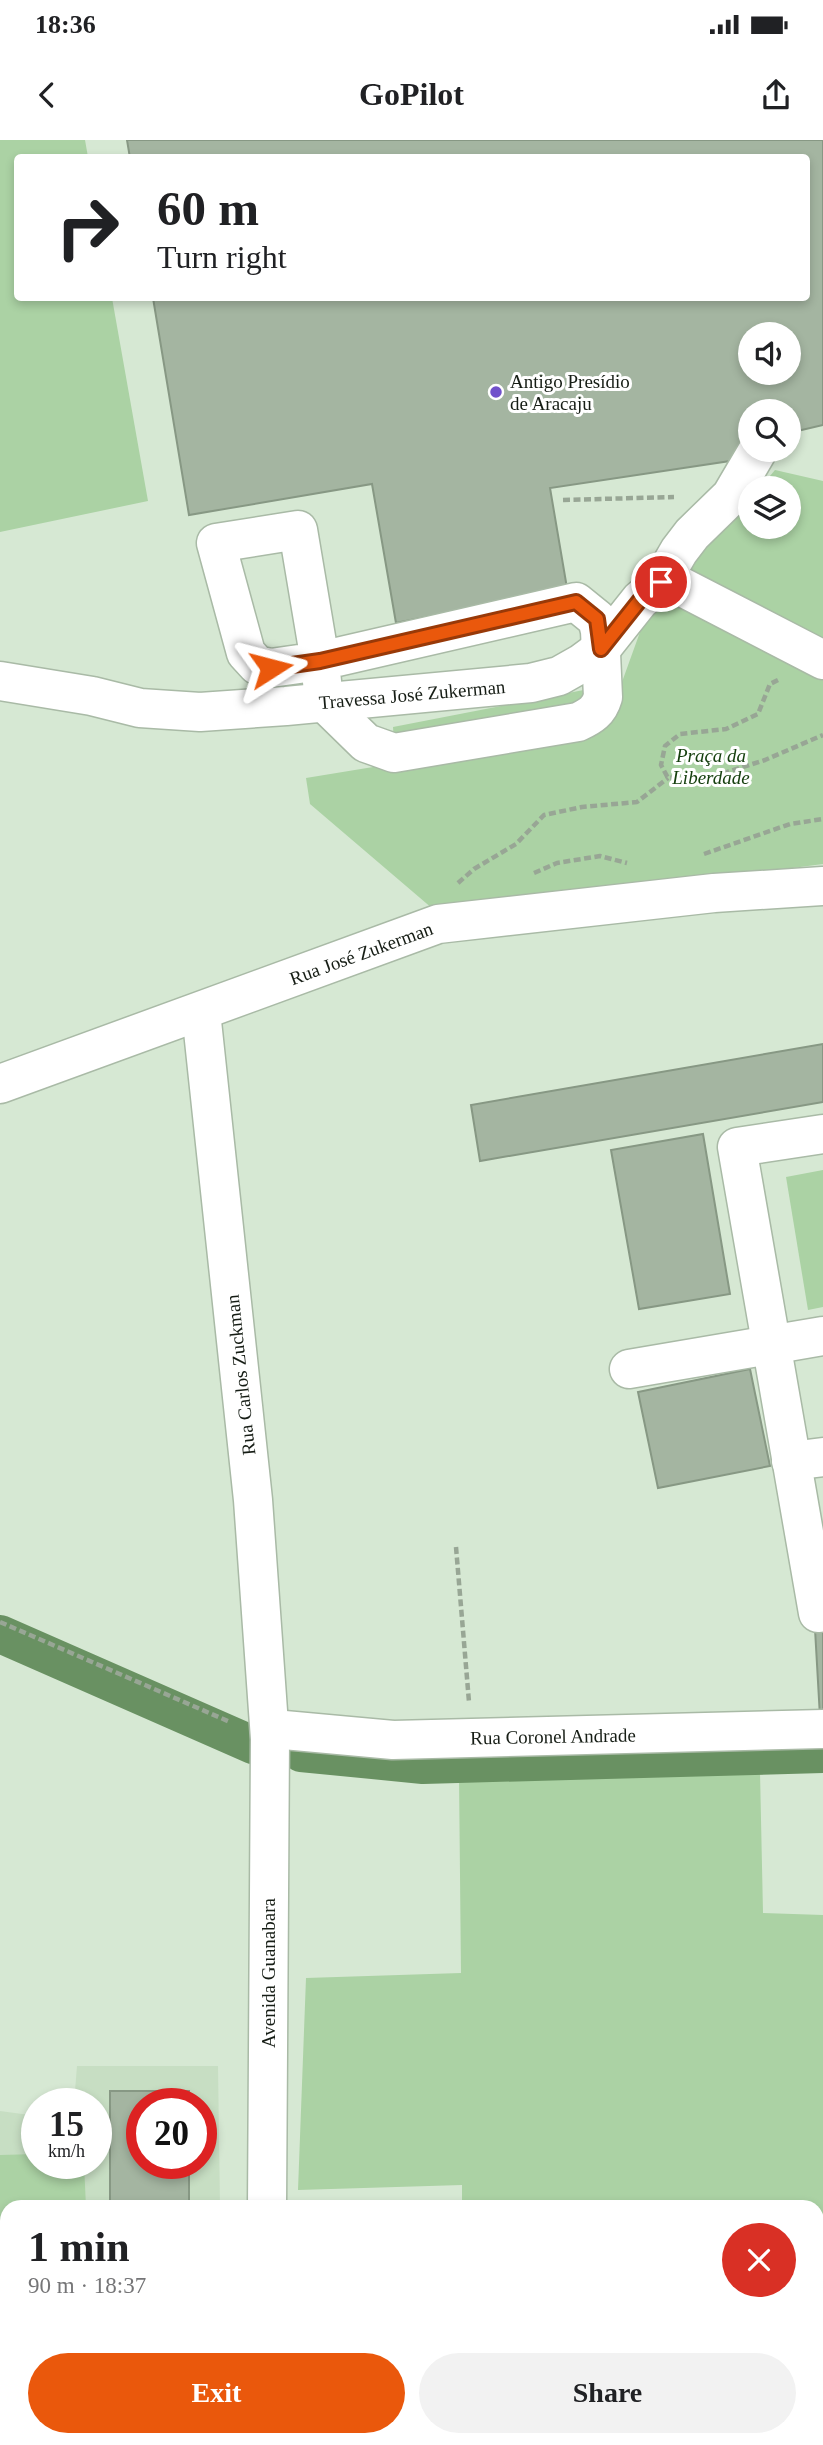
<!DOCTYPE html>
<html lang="en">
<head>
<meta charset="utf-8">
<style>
	body { margin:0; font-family:"Times New Roman",serif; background:#f2f2f2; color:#202124; height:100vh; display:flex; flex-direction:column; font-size:26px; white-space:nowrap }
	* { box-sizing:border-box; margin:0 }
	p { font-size:23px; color:#757577 }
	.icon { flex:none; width:38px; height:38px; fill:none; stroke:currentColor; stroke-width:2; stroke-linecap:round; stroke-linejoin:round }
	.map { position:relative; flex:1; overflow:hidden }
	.details { position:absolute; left:0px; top:2060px; width:824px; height:247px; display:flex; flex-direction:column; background:#fff; border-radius:21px 21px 0 0; box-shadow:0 4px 10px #0003 }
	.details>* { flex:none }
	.hud { position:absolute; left:14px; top:14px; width:796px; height:147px; border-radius:7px; box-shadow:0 4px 10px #0003; background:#fff; color:#202124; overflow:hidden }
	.fabs { position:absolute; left:738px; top:182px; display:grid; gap:14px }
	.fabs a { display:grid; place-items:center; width:63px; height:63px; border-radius:50%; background:#fff; box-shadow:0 4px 10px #0003; font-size:35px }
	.speed { position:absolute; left:21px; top:1948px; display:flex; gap:14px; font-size:35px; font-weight:700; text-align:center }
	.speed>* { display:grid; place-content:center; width:91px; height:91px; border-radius:50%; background:#fff; box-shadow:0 4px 10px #0003; line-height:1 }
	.speed small { font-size:18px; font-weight:400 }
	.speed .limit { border:10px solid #d22; background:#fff; color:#111 }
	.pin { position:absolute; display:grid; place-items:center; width:60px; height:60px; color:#fff; margin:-30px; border:4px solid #fff; border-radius:50%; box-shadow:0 2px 7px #0007 }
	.me { position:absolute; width:77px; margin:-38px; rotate:81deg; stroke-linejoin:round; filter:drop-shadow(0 0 5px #0008) }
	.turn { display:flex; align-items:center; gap:24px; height:147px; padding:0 28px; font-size:32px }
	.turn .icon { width:91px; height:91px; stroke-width:2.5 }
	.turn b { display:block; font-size:49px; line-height:60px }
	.round { display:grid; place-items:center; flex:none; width:74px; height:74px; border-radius:37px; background:#f2f2f2 }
	.summary { display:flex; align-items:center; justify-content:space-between; height:119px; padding:0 28px }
	h1 { font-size:42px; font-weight:700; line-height:52px }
	.cta { display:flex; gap:14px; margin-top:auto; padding:14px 28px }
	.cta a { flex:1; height:80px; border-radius:42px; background:#ea580c; color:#fff; font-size:28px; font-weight:700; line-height:80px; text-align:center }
	.cta a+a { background:#f2f2f2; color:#202124 }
	.status { display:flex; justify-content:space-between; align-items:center; height:49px; padding:0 35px; background:#fff; direction:ltr }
	.status svg { height:19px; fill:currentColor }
	header { display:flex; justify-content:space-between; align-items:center; height:91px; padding:0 28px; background:#fff; font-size:32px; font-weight:700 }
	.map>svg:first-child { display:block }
</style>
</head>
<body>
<div class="status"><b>18:36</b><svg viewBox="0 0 49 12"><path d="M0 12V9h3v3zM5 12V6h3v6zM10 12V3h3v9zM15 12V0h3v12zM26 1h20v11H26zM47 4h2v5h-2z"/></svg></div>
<header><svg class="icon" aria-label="back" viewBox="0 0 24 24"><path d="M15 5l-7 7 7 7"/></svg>GoPilot<svg class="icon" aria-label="share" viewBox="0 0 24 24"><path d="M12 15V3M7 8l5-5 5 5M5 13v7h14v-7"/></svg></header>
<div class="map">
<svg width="823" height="2305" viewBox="0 0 823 2305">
	<rect width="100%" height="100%" fill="#d6e8d3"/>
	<path fill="#c7dec3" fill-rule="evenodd" d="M 77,1926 L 218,1926 L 220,2067 L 7,2067 L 7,2263 L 0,2263 L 0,1971 L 37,1976 L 37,2023 L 96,2023 L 96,1964 L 74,1963 ZM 142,1964 L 201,1964 L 201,2023 L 142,2023 Z"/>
	<g fill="#abd2a4">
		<path d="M 0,0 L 85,0 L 88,17 L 18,18 L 18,158 L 112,158 L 148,361 L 0,392 Z"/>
		<path d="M 775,330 L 823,341 L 823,724 L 440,775 L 310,664 L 306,638 L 605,589 L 644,481 L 653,475 L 700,415 L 751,360 L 751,387 L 789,387 L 789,348 L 760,348 Z"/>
		<path d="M 599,547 L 597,562 L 394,602 L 393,587 Z"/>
		<path d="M 823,1030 L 823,1167 L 808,1170 L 786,1037 Z"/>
		<path d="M 760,1632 L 763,1773 L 823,1775 L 823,2084 L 817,2084 L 817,2067 L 462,2067 L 462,2045 L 298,2050 L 306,1838 L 461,1833 L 459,1636 Z"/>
		<path d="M 37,2014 L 37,2023 L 84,2023 L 86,2067 L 7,2067 L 7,2110 L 0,2110 L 0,2015 Z"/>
	</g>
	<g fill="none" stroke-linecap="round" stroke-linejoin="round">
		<g stroke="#699162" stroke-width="38">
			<path d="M 0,1494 L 253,1605"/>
			<path d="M 301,1613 L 423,1625 L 823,1614"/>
		</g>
	</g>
	<g fill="#a4b5a1" stroke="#879884" stroke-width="2" fill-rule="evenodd">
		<path d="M 127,0 L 823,0 L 823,285 L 789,293 L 789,271 L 751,271 L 751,303 L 730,321 L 550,348 L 567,448 L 396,483 L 372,344 L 189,375 L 153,158 L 807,158 L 807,18 L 130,18 ZM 751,194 L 789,194 L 789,233 L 751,233 Z"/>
		<path d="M 823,904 L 823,962 L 480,1021 L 471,965 Z"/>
		<path d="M 703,994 L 730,1154 L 639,1169 L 611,1010 Z"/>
		<path d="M 750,1229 L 770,1326 L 658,1348 L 638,1252 Z"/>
		<path d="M 823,1488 L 823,1577 L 820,1577 L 815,1489 Z"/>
		<path d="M 110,1951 L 189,1951 L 189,1964 L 142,1964 L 142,2023 L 189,2023 L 189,2067 L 110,2067 Z"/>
		<rect x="0" y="2162" width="7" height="57"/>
	</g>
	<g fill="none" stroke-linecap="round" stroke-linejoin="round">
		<g stroke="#a9baa6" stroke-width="41">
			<g id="minor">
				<path d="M 298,390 L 320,521 L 271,528 L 257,525 L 246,513 L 216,403 Z"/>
				<path d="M 661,442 L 682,447 L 823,520"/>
				<path d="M 576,462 L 597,479 L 600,491 L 603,557 C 599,571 591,576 578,582 L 394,613 L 366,603 L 324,562 L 320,521 Z"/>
				<path d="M 0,541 L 92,556 L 140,568 L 200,572 L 286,566 L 531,543 L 559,536 L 582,523 L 601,509 L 640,460 L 661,442 L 679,411 L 692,394 L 731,356 L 758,310"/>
				<path d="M 201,872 L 253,1360 L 270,1599 L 267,2067"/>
				<path d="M 0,944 L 438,784 L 714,753 L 823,746"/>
				<path d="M 823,994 L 737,1007 L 818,1473 L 823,1472"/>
				<path d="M 629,1229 L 823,1196"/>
				<path d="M 791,1321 L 823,1317"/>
				<path d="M 284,1590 L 393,1600 L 823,1589"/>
				<path d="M 272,2300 L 272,2305"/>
				<path d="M 0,2303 L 99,2305"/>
				<path d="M 577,2305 L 797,2300"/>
			</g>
		</g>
		<g stroke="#98a695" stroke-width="4.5" stroke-dasharray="7 3.5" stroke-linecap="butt">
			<path d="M 563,360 L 674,357"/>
			<path d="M 778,540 L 770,544 L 758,574 L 726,589 L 680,594 L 665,606 L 661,625 L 668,638 L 718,635 L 765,620 L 823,595"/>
			<path d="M 704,714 L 790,684 L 823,679"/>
			<path d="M 534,733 L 557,723 L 600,716 L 627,723"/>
			<path d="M 458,743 L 474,729 L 516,704 L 544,675 L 582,667 L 637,662 L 668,638"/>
			<path d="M 456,1407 L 469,1562"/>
			<path d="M 0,1482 L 230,1582"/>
		</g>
		<use href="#minor" stroke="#fff" stroke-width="38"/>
	</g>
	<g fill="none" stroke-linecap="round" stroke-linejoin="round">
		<g stroke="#983908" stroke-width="18">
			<path id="route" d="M 271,528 L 320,521 L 576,462 L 597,479 L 601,509 L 640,460 L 661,442"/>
		</g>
		<use href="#route" stroke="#ea580c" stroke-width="12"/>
	</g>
	<circle fill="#7151cb" stroke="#fff" stroke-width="2.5" cx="496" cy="252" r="7"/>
	<g text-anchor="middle" stroke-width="6" stroke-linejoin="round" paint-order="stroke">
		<g font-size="19" fill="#161d15" stroke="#fff" text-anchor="start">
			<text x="510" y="248">Antigo Presídio<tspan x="510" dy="22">de Aracaju</tspan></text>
		</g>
		<g font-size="19" fill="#161d15" stroke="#fff">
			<text transform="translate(412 554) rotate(-5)" y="7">Travessa José Zukerman</text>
			<text transform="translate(361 813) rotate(-20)" y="7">Rua José Zukerman</text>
			<text transform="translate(240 1235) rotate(-96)" y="7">Rua Carlos Zuckman</text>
			<text transform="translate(553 1596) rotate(-1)" y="7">Rua Coronel Andrade</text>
			<text transform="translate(268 1833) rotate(-90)" y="7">Avenida Guanabara</text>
		</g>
		<g font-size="19" font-style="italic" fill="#16400f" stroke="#fff">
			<text x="711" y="622">Praça da<tspan x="711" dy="22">Liberdade</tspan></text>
		</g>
	</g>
</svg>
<div class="fabs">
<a><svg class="icon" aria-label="sound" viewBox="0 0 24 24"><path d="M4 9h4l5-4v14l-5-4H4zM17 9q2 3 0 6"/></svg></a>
<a><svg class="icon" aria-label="search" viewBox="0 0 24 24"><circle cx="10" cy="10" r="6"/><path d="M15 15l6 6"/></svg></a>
<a><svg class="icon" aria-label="layers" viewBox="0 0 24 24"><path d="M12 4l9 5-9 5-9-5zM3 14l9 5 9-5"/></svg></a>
</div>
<div class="speed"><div>15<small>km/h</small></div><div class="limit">20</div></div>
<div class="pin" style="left:661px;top:442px;background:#d93025"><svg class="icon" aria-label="arrive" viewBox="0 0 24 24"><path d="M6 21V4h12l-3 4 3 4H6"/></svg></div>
<svg class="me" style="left:271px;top:528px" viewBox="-20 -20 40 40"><path d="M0-17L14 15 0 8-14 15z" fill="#ea580c" stroke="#fff" stroke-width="4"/></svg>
<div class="hud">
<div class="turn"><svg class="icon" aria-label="right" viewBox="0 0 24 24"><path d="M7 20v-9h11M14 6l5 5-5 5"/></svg><div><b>60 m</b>Turn right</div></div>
</div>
<section class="details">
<div class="summary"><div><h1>1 min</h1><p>90 m · 18:37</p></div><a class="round" style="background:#d93025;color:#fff"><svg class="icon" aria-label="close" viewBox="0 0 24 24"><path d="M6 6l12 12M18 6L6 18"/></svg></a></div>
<div class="cta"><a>Exit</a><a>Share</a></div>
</section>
</div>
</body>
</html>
